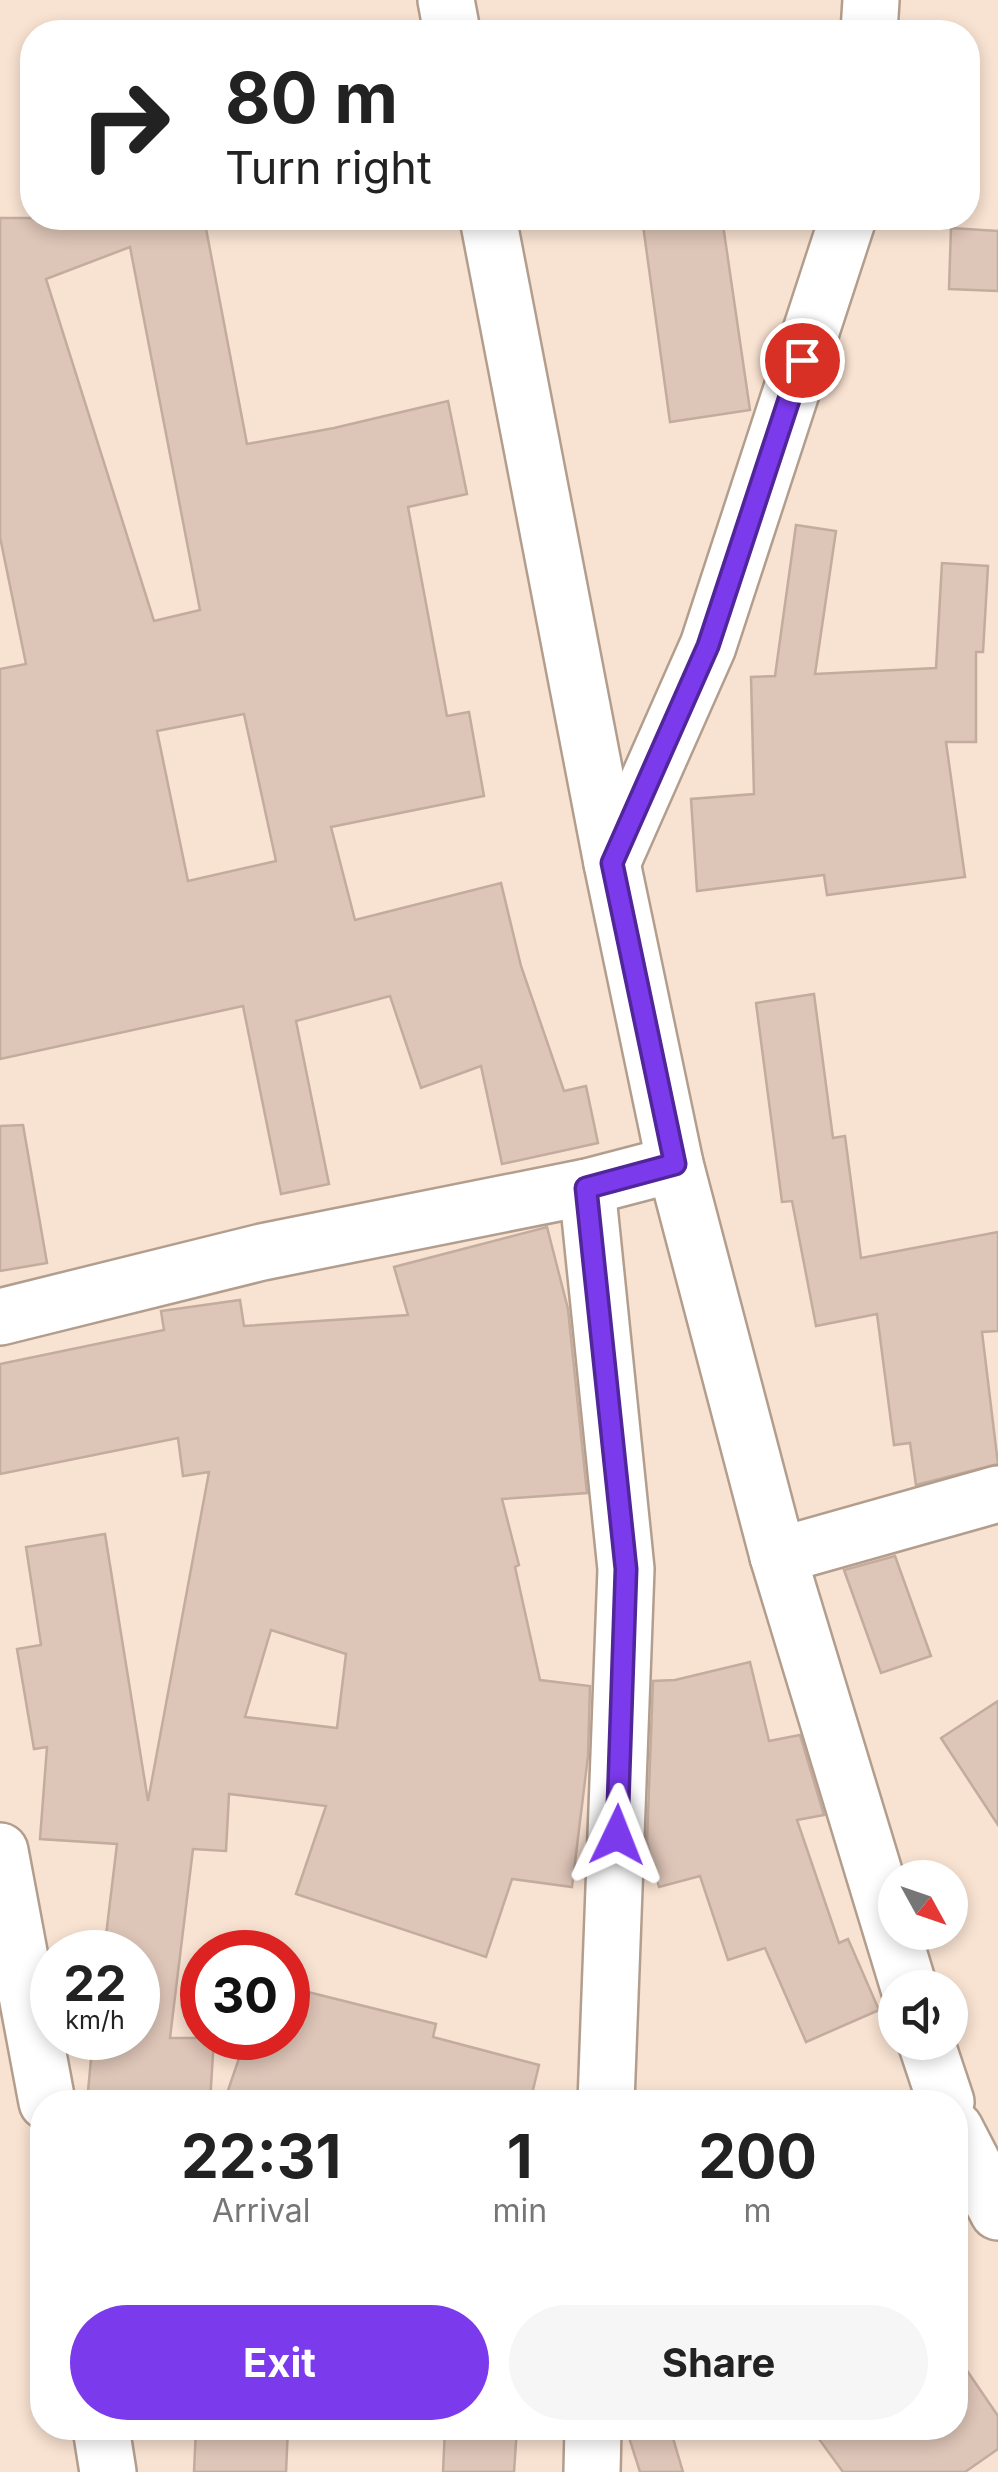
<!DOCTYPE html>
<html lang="en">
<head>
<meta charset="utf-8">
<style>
	body { margin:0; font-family:Inter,sans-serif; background:#f6f6f6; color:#222; height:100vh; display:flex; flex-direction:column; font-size:38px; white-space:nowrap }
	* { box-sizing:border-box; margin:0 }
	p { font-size:32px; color:#767676 }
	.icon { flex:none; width:55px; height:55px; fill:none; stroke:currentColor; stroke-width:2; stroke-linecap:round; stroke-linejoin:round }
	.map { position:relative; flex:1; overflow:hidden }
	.drawer { position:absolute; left:30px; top:2090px; width:938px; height:350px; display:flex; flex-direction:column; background:#fff; border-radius:40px; box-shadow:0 5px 15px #0003 }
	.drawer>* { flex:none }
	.top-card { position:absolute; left:20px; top:20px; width:960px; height:210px; border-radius:40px; box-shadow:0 5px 15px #0003; background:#fff; color:#222; overflow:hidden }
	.needle { width:65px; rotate:130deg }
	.tools { position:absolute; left:878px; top:1860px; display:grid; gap:20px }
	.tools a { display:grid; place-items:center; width:90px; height:90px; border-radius:50%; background:#fff; box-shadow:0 5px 15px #0003; font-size:50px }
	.speed { position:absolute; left:30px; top:1930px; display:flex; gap:20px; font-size:50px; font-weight:700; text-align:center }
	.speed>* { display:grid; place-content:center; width:130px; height:130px; border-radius:50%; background:#fff; box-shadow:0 5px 15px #0003; line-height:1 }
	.speed small { font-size:25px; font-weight:400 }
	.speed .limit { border:15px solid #d22; background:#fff; color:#111 }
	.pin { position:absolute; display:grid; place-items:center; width:85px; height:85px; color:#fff; margin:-42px; border:5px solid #fff; border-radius:50%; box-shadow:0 2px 10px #0007 }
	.me { position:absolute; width:110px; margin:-55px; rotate:2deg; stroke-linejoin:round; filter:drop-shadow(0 0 8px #0008) }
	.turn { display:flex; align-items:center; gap:35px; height:210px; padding:0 40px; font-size:45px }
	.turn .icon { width:130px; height:130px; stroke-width:2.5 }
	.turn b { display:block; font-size:70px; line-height:85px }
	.eta { display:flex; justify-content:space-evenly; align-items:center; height:170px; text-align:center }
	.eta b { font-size:60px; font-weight:700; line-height:70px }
	.action { display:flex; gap:20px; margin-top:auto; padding:20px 40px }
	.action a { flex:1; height:115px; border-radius:60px; background:#7c3aed; color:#fff; font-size:40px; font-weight:700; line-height:115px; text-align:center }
	.action a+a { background:#f6f6f6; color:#222 }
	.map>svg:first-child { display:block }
</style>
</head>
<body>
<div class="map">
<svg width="998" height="2472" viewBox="0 0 998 2472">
	<rect width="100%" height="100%" fill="#f8e2d1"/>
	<g fill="#ddc5b7" stroke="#c3ab9e" stroke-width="2.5" fill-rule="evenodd">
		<path d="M 0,218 L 204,218 L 247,444 L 334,428 L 448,401 L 467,494 L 408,507 L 447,716 L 469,712 L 484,796 L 331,827 L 355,920 L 501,883 L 521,966 L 564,1091 L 586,1086 L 598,1143 L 502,1164 L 481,1066 L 421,1088 L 390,996 L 296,1021 L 329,1184 L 281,1194 L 243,1006 L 0,1059 L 0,669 L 26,664 L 0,537 ZM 130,247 L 200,610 L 154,621 L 46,279 ZM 244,714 L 276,861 L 188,881 L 157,731 Z"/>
		<path d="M 642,218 L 722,218 L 750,410 L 670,422 Z"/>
		<path d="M 951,228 L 998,231 L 998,291 L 949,289 Z"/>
		<path d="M 796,525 L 836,531 L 815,674 L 936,668 L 942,563 L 988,566 L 983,652 L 976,652 L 976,742 L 946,742 L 965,877 L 827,895 L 824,875 L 697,891 L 691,799 L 754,794 L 751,677 L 775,676 Z"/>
		<path d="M 814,994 L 833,1138 L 845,1136 L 861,1258 L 998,1232 L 998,1331 L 982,1332 L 998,1464 L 916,1485 L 910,1443 L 894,1445 L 877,1314 L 816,1326 L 792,1201 L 782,1202 L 756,1003 Z"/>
		<path d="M 23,1125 L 47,1263 L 0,1271 L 0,1126 Z"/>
		<path d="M 547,1227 L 568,1309 L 587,1493 L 502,1499 L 519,1565 L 515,1567 L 540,1680 L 590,1686 L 588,1756 L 572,1887 L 512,1879 L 486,1957 L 296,1894 L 326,1806 L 229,1794 L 226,1851 L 193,1849 L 170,2038 L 214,2038 L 210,2102 L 87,2102 L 93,2038 L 138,2038 L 138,1952 L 104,1952 L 117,1844 L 40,1839 L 47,1747 L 34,1749 L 17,1649 L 41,1645 L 26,1547 L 105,1534 L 148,1801 L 209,1472 L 183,1476 L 178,1438 L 0,1474 L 0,1364 L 164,1330 L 161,1311 L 240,1300 L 244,1326 L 408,1315 L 394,1267 ZM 271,1630 L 346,1654 L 337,1728 L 245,1717 Z"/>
		<path d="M 895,1556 L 931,1656 L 881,1673 L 844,1570 Z"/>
		<path d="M 750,1662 L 769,1741 L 800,1735 L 824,1815 L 797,1820 L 839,1943 L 848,1939 L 879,2010 L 806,2042 L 765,1948 L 728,1960 L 700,1876 L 659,1887 L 647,1842 L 653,1681 L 675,1680 Z"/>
		<path d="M 998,1701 L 998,1825 L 941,1738 Z"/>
		<path d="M 288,1987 L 436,2024 L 433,2037 L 539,2065 L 530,2102 L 224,2102 L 246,2038 L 288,2038 Z"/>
		<path d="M 955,2353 L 998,2416 L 998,2449 L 965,2472 L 843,2472 L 811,2428 L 955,2428 Z"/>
		<path d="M 196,2428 L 288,2428 L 286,2472 L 194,2472 Z"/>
		<path d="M 445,2428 L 517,2428 L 514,2472 L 443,2472 Z"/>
		<path d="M 626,2428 L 670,2428 L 683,2472 L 640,2472 Z"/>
	</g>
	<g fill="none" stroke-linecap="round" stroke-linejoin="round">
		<g stroke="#b39e8e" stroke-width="60">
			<g id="minor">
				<path d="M 869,32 L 871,0"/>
				<path d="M 612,863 L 708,646 L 848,218"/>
				<path d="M 587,1187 L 626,1569 L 606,2102"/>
				<path d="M 0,1317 L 262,1252 L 587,1187 L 675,1164"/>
				<path d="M 778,1556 L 998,1494"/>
				<path d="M 0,1851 L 47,2102"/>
				<path d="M 101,2428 L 108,2472"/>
				<path d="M 592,2472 L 593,2428"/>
			</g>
		</g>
		<g stroke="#b39e8e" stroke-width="60">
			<g id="secondary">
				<path d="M 446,0 L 452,32"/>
				<path d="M 488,218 L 612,863 L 675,1164 L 778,1556 L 909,1988"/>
				<path d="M 926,2042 L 946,2102"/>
				<path d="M 955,2129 L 998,2212"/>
			</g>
		</g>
		<use href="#minor" stroke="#fff" stroke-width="55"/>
		<use href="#secondary" stroke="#fff" stroke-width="55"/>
	</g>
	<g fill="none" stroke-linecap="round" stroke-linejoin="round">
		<g stroke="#51269a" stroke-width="25">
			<path id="route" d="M 617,1835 L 626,1569 L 586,1188 L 675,1164 L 612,863 L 708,646 L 802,360"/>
		</g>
		<use href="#route" stroke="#7c3aed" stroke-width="18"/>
	</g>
</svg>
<div class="tools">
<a><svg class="needle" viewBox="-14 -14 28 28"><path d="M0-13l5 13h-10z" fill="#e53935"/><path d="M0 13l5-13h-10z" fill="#767676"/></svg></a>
<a><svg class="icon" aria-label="sound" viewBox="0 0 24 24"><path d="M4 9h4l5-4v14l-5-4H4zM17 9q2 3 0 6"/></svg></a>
</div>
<div class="speed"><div>22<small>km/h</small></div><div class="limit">30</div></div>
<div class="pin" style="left:802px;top:360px;background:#d93025"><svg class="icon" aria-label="arrive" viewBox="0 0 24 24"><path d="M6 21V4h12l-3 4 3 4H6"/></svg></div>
<svg class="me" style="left:617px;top:1835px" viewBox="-20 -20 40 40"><path d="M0-17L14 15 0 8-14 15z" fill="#7c3aed" stroke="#fff" stroke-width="4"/></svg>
<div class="top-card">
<div class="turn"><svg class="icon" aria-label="right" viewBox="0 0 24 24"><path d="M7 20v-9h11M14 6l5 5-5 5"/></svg><div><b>80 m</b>Turn right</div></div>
</div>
<section class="drawer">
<div class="eta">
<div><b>22:31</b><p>Arrival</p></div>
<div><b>1</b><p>min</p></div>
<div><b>200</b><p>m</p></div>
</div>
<div class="action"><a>Exit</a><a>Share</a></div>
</section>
</div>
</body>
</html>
